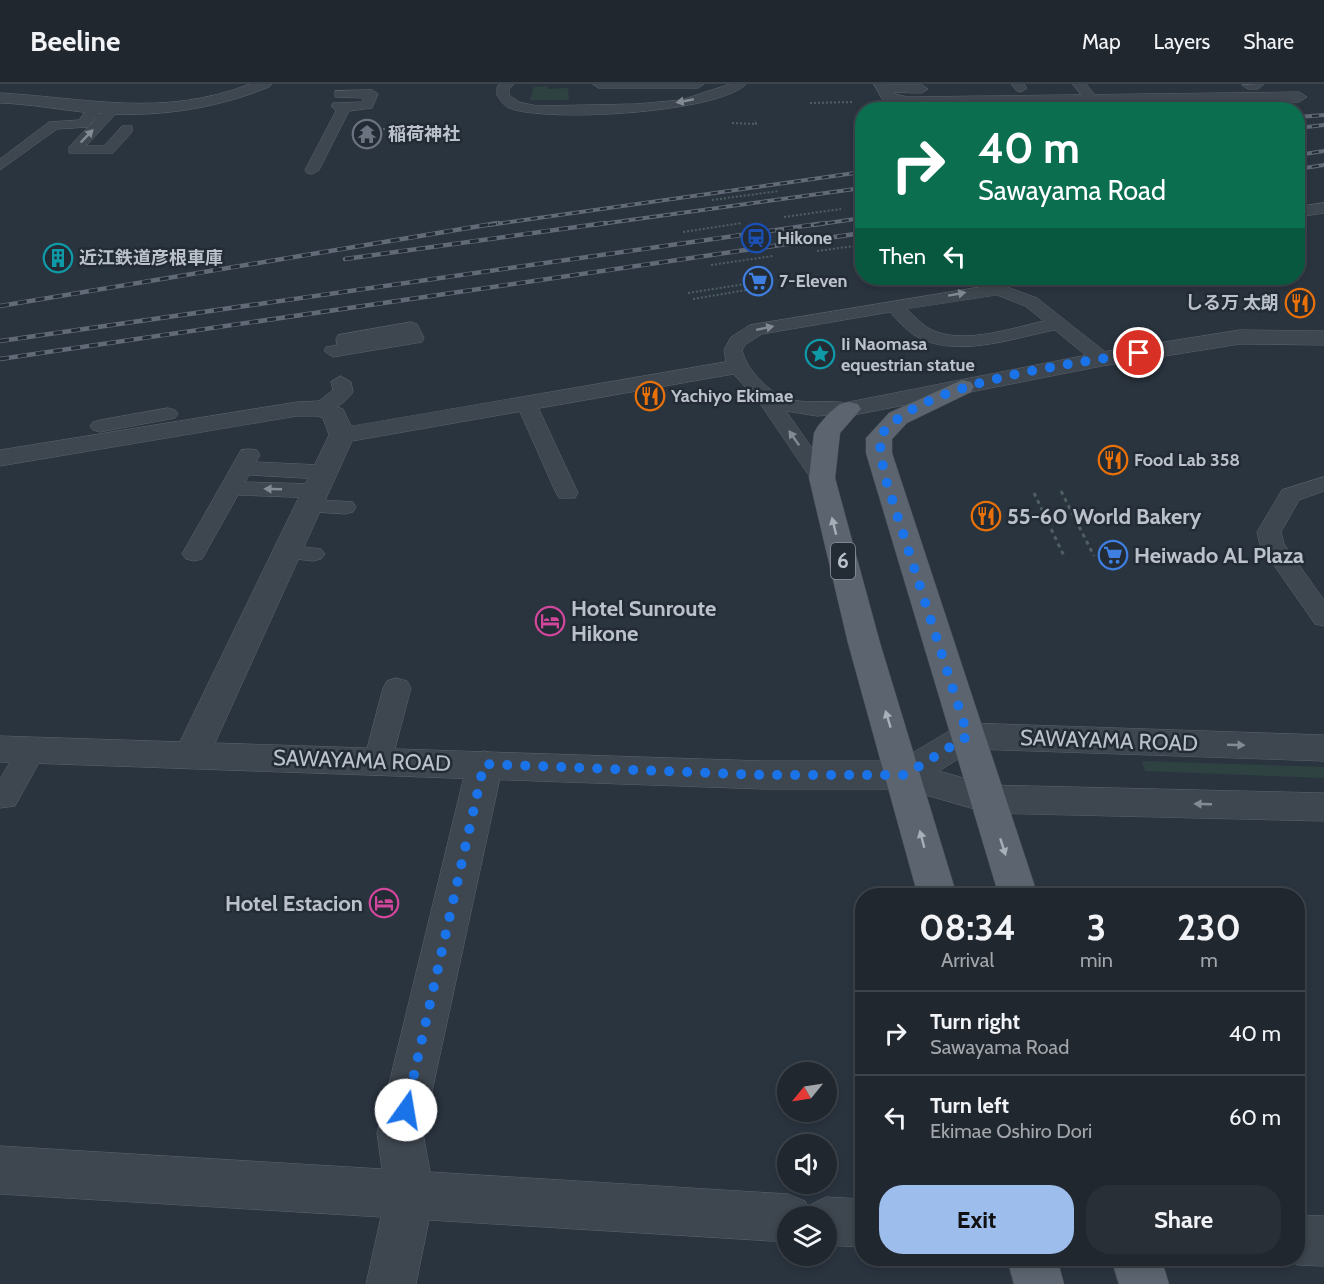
<!DOCTYPE html>
<html lang="en">
<head>
<meta charset="utf-8">
<style>
	body { margin:0; font-family:Cabin,"Noto Sans JP",sans-serif; background:#282f37; color:#f1f3f6; height:100vh; display:flex; flex-direction:column; font-size:22px; white-space:nowrap }
	* { box-sizing:border-box; margin:0 }
	p { font-size:20px; color:#a2a5aa }
	.icon { flex:none; width:33px; height:33px; fill:none; stroke:currentColor; stroke-width:2; stroke-linecap:round; stroke-linejoin:round }
	.map { position:relative; flex:1; overflow:hidden }
	.side { position:absolute; left:855px; top:804px; width:450px; height:378px; display:flex; flex-direction:column; background:#20272f; border-radius:24px; box-shadow:0 3px 9px #0003,0 0 0 2px #3d444b }
	.side>* { flex:none }
	.hud { position:absolute; left:855px; top:18px; width:450px; height:183px; border-radius:24px; box-shadow:0 3px 9px #0003,0 0 0 2px #3d444b; background:#0b6e4f; color:#fff; overflow:hidden }
	.needle { width:39px; rotate:240deg }
	.fabs { position:absolute; left:777px; top:978px; display:grid; gap:12px }
	.fabs a { display:grid; place-items:center; width:60px; height:60px; border-radius:50%; background:#20272f; box-shadow:0 3px 9px #0003,0 0 0 2px #3d444b; font-size:30px }
	.pin { position:absolute; display:grid; place-items:center; width:51px; height:51px; color:#fff; margin:-26px; border:3px solid #fff; border-radius:50%; box-shadow:0 2px 6px #0007 }
	.me { position:absolute; width:66px; margin:-33px; rotate:13deg; stroke-linejoin:round; filter:drop-shadow(0 0 4px #0008) }
	.turn { display:flex; align-items:center; gap:21px; height:126px; padding:0 24px; font-size:27px }
	.turn .icon { width:78px; height:78px; stroke-width:2.5 }
	.turn b { display:block; font-size:42px; line-height:51px }
	.then { display:flex; align-items:center; height:57px; padding:0 24px; background:#0003; gap:12px; font-size:22px }
	.eta { display:flex; justify-content:space-evenly; align-items:center; height:102px; text-align:center }
	.eta b { font-size:36px; font-weight:700; line-height:42px }
	.action { display:flex; gap:12px; margin-top:auto; padding:12px 24px }
	.action a { flex:1; height:69px; border-radius:24px; background:#9dbeec; color:#111; font-size:24px; font-weight:700; line-height:69px; text-align:center }
	.action a+a { background:#282f37; color:#f1f3f6 }
	ul { padding:0; list-style:none }
	li { display:flex; align-items:center; gap:18px; height:84px; padding:0 24px; border-top:2px solid #3d444b }
	li div { flex:1 }
	li b { display:block; font-size:22px }
	li em { font-style:normal }
	header { display:flex; align-items:center; gap:36px; box-sizing:border-box; height:84px; padding:0 30px; background:#20272f; border-bottom:2px solid #3d444b }
	header strong { font-size:28px }
	nav { display:flex; gap:33px; margin-inline-start:auto; font-size:21px }
	.map>svg:first-child { display:block }
</style>
</head>
<body>
<header>
<strong>Beeline</strong>
<nav><a>Map</a><a>Layers</a><a>Share</a></nav>
</header>
<div class="map">
<svg width="1324" height="1200" viewBox="0 0 1324 1200">
	<rect width="100%" height="100%" fill="#2a343f"/>
	<g fill="#2f4242">
		<path d="M 547,2 L 548,5 L 568,4 L 569,16 L 530,16 L 534,3 Z"/>
		<path d="M 1142,677 L 1324,683 L 1324,694 L 1145,687 Z"/>
	</g>
	<g fill="none" stroke-linecap="round" stroke-linejoin="round">
		<g stroke="#5c646d" stroke-width="1">
			<g id="service">
				<path d="M 500,0 L 514,0 L 509,5 L 509,11 L 519,18 L 537,22 L 636,20 L 681,16 L 730,0 L 746,0 C 719,29 545,39 509,24 C 503,21 500,16 497,11 L 497,4 Z"/>
				<path d="M 593,0 L 704,0 L 698,4 L 599,4 Z"/>
				<path d="M 1012,0 L 1024,0 L 1027,4 L 1021,8 L 1017,7 Z"/>
				<path d="M 1073,0 L 1086,0 L 1099,16 L 1098,19 L 1088,19 Z"/>
				<path d="M 1264,0 L 1258,5 L 1248,5 L 1242,1 Z"/>
				<path d="M 884,1 L 922,1 L 928,5 L 922,9 L 880,8 L 880,2 Z"/>
				<path d="M 372,6 L 378,10 L 372,24 L 349,27 L 319,86 L 312,90 L 307,89 L 305,86 L 336,27 L 331,22 L 333,19 L 362,18 L 364,14 L 335,13 L 335,7 Z"/>
				<path d="M 95,20 L 102,24 L 88,43 L 57,45 L 0,86 L 0,75 L 49,38 L 79,36 L 90,21 Z"/>
				<path d="M 114,20 L 121,24 L 86,62 L 104,62 L 122,42 L 132,42 L 132,48 L 113,69 L 69,69 L 69,63 L 109,21 Z"/>
				<path d="M 1324,119 L 1324,129 L 1298,133 L 1298,123 Z"/>
				<path d="M 999,200 L 1037,214 L 1109,271 L 1112,275 L 1109,279 L 1095,279 L 1055,246 C 1013,254 954,276 914,251 C 905,245 897,236 890,228 L 762,250 L 746,260 L 742,266 C 746,280 751,286 761,297 C 793,330 819,311 856,321 L 859,325 L 856,329 L 817,332 L 786,327 L 833,394 L 830,399 L 814,399 L 759,318 L 727,283 L 724,266 L 731,253 L 750,241 ZM 997,211 L 1025,222 L 1044,237 C 1012,244 969,259 937,248 C 925,244 916,234 907,225 Z"/>
				<path d="M 411,238 L 417,240 L 424,254 L 422,258 L 333,273 L 324,267 L 326,263 L 337,261 L 336,255 L 338,251 Z"/>
				<path d="M 341,292 L 351,298 L 353,308 C 345,320 327,332 313,328 L 310,324 L 333,306 L 331,298 Z"/>
				<path d="M 526,313 L 533,315 L 536,319 L 578,409 L 575,414 L 559,414 L 556,409 L 516,319 L 519,315 Z"/>
				<path d="M 168,324 L 175,326 L 178,330 L 175,334 L 100,348 L 93,346 L 90,342 L 93,338 L 100,336 Z"/>
				<path d="M 249,365 L 257,366 L 260,371 L 256,378 L 320,381 L 328,383 L 331,388 L 328,393 L 320,395 L 249,391 L 245,398 L 316,400 L 324,402 L 327,407 L 324,412 L 316,414 L 238,411 L 202,475 L 194,477 L 186,475 L 182,470 L 241,366 Z"/>
				<path d="M 1324,393 L 1324,407 L 1299,416 L 1281,448 L 1284,460 L 1324,516 L 1324,542 L 1315,540 L 1260,461 L 1257,448 L 1282,406 Z"/>
				<path d="M 309,415 L 353,418 L 356,423 L 353,428 L 345,430 L 301,427 L 298,422 L 301,417 Z"/>
				<path d="M 287,461 L 321,465 L 325,470 L 321,475 L 313,477 L 279,473 L 275,468 L 279,463 Z"/>
				<path d="M 397,594 L 407,597 L 411,604 L 392,676 L 388,684 L 378,687 L 368,684 L 364,676 L 383,604 L 387,597 Z"/>
				<path d="M 32,655 L 42,658 L 46,666 L 15,722 L 0,724 L 0,695 L 22,658 Z"/>
			</g>
		</g>
		<g stroke="#5c646d" stroke-width="1">
			<g id="minor">
				<path d="M 250,0 L 272,0 L 269,3 C 213,26 153,34 92,29 C 61,26 31,20 0,19 L 0,9 C 89,14 162,34 250,0 Z"/>
				<path d="M 874,0 L 890,0 L 895,10 L 908,13 L 1299,8 L 1307,13 L 1299,18 L 907,23 L 883,16 Z"/>
				<path d="M 737,276 L 745,278 L 749,283 L 745,288 L 352,357 L 210,670 L 204,679 L 192,683 L 180,679 L 174,670 L 329,351 L 323,334 L 317,332 L 297,332 L 0,382 L 0,366 L 297,318 L 320,317 L 343,325 L 351,342 Z"/>
				<path d="M 485,667 L 498,671 L 503,680 L 423,1049 L 430,1088 L 788,1110 L 805,1117 L 808,1122 L 826,1113 L 862,1115 L 862,1163 L 826,1161 L 826,1132 L 788,1132 L 788,1158 L 429,1136 L 416,1200 L 366,1200 L 381,1133 L 0,1110 L 0,1062 L 382,1085 L 377,1049 L 467,680 L 472,671 Z"/>
				<path d="M 1298,1131 L 1324,1132 L 1324,1182 L 1298,1181 L 1283,1174 L 1298,1174 Z"/>
			</g>
		</g>
		<g stroke="#5c646d" stroke-width="1">
			<g id="tertiary">
				<path d="M 1240,246 L 1324,247 L 1324,261 L 1240,260 L 1102,282 L 849,332 L 840,330 L 837,325 L 840,320 L 849,318 L 1102,268 Z"/>
				<path d="M 968,639 L 1324,651 L 1324,677 L 974,665 L 939,687 L 988,701 L 1324,709 L 1324,737 L 988,729 L 905,705 L 763,705 L 0,678 L 0,652 L 763,677 L 899,677 L 956,643 Z"/>
			</g>
		</g>
		<g stroke="#484f58" stroke-width="1">
			<g id="primary">
				<path d="M 962,296 L 971,298 L 974,303 L 971,308 L 907,339 L 892,355 L 892,369 L 1038,812 L 999,812 L 866,369 L 866,354 L 889,329 Z"/>
				<path d="M 849,318 L 858,320 L 861,325 L 840,349 L 835,394 L 880,559 L 957,812 L 918,812 L 848,559 L 809,394 L 814,349 L 818,342 L 829,329 L 840,320 Z"/>
				<path d="M 1007,1174 L 1057,1174 L 1064,1200 L 1014,1200 Z"/>
				<path d="M 1111,1174 L 1161,1174 L 1169,1200 L 1119,1200 Z"/>
			</g>
		</g>
		<g stroke="#4e5f61" stroke-width="2" stroke-dasharray="2 2" stroke-linecap="butt">
			<path d="M 810,19 L 854,18"/>
			<path d="M 732,39 L 756,40 L 755,36"/>
			<path d="M 383,45 L 449,45"/>
			<path d="M 712,116 L 779,107"/>
			<path d="M 784,133 L 841,125"/>
			<path d="M 683,148 L 742,139"/>
			<path d="M 817,167 L 862,161"/>
			<path d="M 711,181 L 773,172"/>
			<path d="M 688,209 L 758,198"/>
			<path d="M 693,215 L 764,203"/>
		</g>
		<g stroke="#4e5f61" stroke-width="3" stroke-dasharray="4 4" stroke-linecap="butt">
			<path d="M 1061,407 L 1094,472"/>
			<path d="M 1034,409 L 1064,472"/>
		</g>
		<use href="#service" fill="#3e464f" fill-rule="evenodd"/>
		<use href="#minor" fill="#3e464f" fill-rule="evenodd"/>
		<use href="#tertiary" fill="#3e464f" fill-rule="evenodd"/>
		<use href="#primary" fill="#5c656f" fill-rule="evenodd"/>
		<g stroke="#616a76" stroke-width="4">
			<g id="rail-far1">
				<path d="M 1298,33 L 1324,31"/>
				<path d="M 1298,44 L 1324,41"/>
				<path d="M 1298,71 L 1324,67"/>
				<path d="M 1298,85 L 1324,81"/>
				<path d="M 489,141 L 862,88"/>
				<path d="M 594,141 L 862,104"/>
				<path d="M 814,141 L 862,134"/>
			</g>
		</g>
		<g stroke="#616a76" stroke-width="4.5">
			<g id="rail">
				<path d="M 345,175 L 605,139"/>
				<path d="M 0,222 L 498,139"/>
				<path d="M 0,257 L 825,139"/>
				<path d="M 0,275 L 862,149"/>
			</g>
		</g>
		<use href="#rail-far1" stroke="#232b35" stroke-width="2" stroke-dasharray="7" stroke-linecap="butt"/>
		<use href="#rail" stroke="#232b35" stroke-width="3" stroke-dasharray="9" stroke-linecap="butt"/>
	</g>
	<defs><path id="oneway-solid" d="M-6-.8H1V-3.2L6.5 0L1 3.2V.8H-6Z" transform="scale(1.5)"/></defs>
	<g fill="#838a93">
		<use href="#oneway-solid" transform="translate(685 17) rotate(169)"/>
		<use href="#oneway-solid" transform="translate(87 52) rotate(-46)"/>
		<use href="#oneway-solid" transform="translate(957 210) rotate(-10)"/>
		<use href="#oneway-solid" transform="translate(765 244) rotate(-12)"/>
		<use href="#oneway-solid" transform="translate(794 354) rotate(-125)"/>
		<use href="#oneway-solid" transform="translate(273 405) rotate(-178)"/>
		<use href="#oneway-solid" transform="translate(1236 661) rotate(2)"/>
		<use href="#oneway-solid" transform="translate(1203 720) rotate(-178)"/>
	</g>
	<g fill="#a8afb8">
		<use href="#oneway-solid" transform="translate(834 442) rotate(-104)"/>
		<use href="#oneway-solid" transform="translate(888 635) rotate(-107)"/>
		<use href="#oneway-solid" transform="translate(922 755) rotate(-105)"/>
		<use href="#oneway-solid" transform="translate(1003 763) rotate(72)"/>
	</g>
	<g fill="none" stroke-linecap="round" stroke-linejoin="round">
		<path stroke="#1a73e8" stroke-width="10" stroke-dasharray="0 18" d="M 406,1026 L 484,680 L 763,691 L 905,691 L 968,652 L 884,390 L 879,354 C 917,297 1073,280 1139,269"/>
	</g>
	<defs>
		<g id="temple-ring" transform="scale(1.5)"><circle r="9.5" fill="#232b35" stroke="#6b7280" stroke-width="1.5"/><path d="M0-6L5-2H3V0L6.5 2.5H4V6H1.5V3h-3V6H-4V2.5H-6.5L-3 0V-2H-5Z" fill="#6b7280"/></g>
		<g id="station-ring" transform="scale(1.5)"><circle r="9.5" fill="#232b35" stroke="#1a4fb4" stroke-width="1.5"/><path d="M-3-6H3Q5-6 5-4V2Q5 4 3 4L4.5 6H3L1.5 4h-3L-3 6H-4.5L-3 4Q-5 4-5 2V-4Q-5-6-3-6ZM-3.5-4v3h7v-3ZM-3.5 1v1.5H-2V1ZM2 1v1.5H3.5V1Z" fill="#1a4fb4"/></g>
		<g id="building-ring" transform="scale(1.5)"><circle r="9.5" fill="#232b35" stroke="#0f9aa8" stroke-width="1.5"/><path d="M-4-6H4V6H1V3H-1V6H-4ZM-2.5-4.3h1.7v1.8h-1.7ZM.8-4.3h1.7v1.8H.8ZM-2.5-1h1.7V.8h-1.7ZM.8-1h1.7V.8H.8Z" fill="#0f9aa8"/></g>
		<g id="supermarket-ring" transform="scale(1.5)"><circle r="9.5" fill="#232b35" stroke="#3f7fe0" stroke-width="1.5"/><path d="M-6-5.5h2.5l.6 2H6L4.5 2H-2.5L-4.4-4H-6ZM-1.5 3.2a1.3 1.3 0 1 0 .1 0ZM3 3.2a1.3 1.3 0 1 0 .1 0Z" fill="#3f7fe0"/></g>
		<g id="restaurant-ring" transform="scale(1.5)"><circle r="9.5" fill="#232b35" stroke="#e8710a" stroke-width="1.5"/><path d="M-5-6h1v4h1v-4h1v4h1v-4h1v5L-1.5 .5V6h-2V.5L-5-1ZM5-6V6H3V1.5H1.5Q1.5-4 5-6Z" fill="#e8710a"/></g>
		<g id="sight-ring" transform="scale(1.5)"><circle r="9.5" fill="#232b35" stroke="#0f9aa8" stroke-width="1.5"/><path d="M0-6L1.8-2.2L6-1.7L2.9 1.2L3.7 5.4L0 3.3L-3.7 5.4L-2.9 1.2L-6-1.7L-1.8-2.2Z" fill="#0f9aa8"/></g>
		<g id="hotel-ring" transform="scale(1.5)"><circle r="9.5" fill="#232b35" stroke="#d1479c" stroke-width="1.5"/><path d="M-6-4.5h1.5V1H6V5H4.5V3h-9V5H-6ZM-4 0a1.8 1.8 0 1 1 3.6 0ZM.5 0V-2.5h3Q6-2.5 6 0Z" fill="#d1479c"/></g>
	</defs>
	<g fill-rule="evenodd">
		<use href="#temple-ring" x="367" y="50"/>
		<use href="#station-ring" x="756" y="154"/>
		<use href="#building-ring" x="58" y="174"/>
		<use href="#supermarket-ring" x="758" y="197"/>
		<use href="#restaurant-ring" x="1300" y="219"/>
		<use href="#sight-ring" x="820" y="270"/>
		<use href="#restaurant-ring" x="650" y="312"/>
		<use href="#restaurant-ring" x="1113" y="376"/>
		<use href="#restaurant-ring" x="986" y="432"/>
		<use href="#supermarket-ring" x="1113" y="471"/>
		<use href="#hotel-ring" x="550" y="537"/>
		<use href="#hotel-ring" x="384" y="819"/>
	</g>
	<g text-anchor="middle" stroke-width="5" stroke-linejoin="round" paint-order="stroke">
		<g font-size="18" font-weight="bold" fill="#bbc1ca" stroke="#232b35" text-anchor="start">
			<text x="388" y="56">稲荷神社</text>
			<text x="777" y="160">Hikone</text>
			<text x="79" y="180">近江鉄道彦根車庫</text>
			<text x="779" y="203">7-Eleven</text>
			<text x="1279" y="225" text-anchor="end">しる万 太朗</text>
			<text x="841" y="266">Ii Naomasa<tspan x="841" dy="21">equestrian statue</tspan></text>
			<text x="671" y="318">Yachiyo Ekimae</text>
			<text x="1134" y="382">Food Lab 358</text>
		</g>
		<rect fill="#232b35" stroke="#8d949d" stroke-width="1.5" x="831" y="459" width="24" height="36" rx="4.5"/>
		<g font-size="21" font-weight="bold" fill="#bbc1ca">
			<text x="843" y="484">6</text>
		</g>
		<g font-size="22" font-weight="bold" fill="#bbc1ca" stroke="#232b35" text-anchor="start">
			<text x="1007" y="440">55-60 World Bakery</text>
			<text x="1134" y="479">Heiwado AL Plaza</text>
			<text x="571" y="532">Hotel Sunroute<tspan x="571" dy="25">Hikone</tspan></text>
			<text x="363" y="827" text-anchor="end">Hotel Estacion</text>
		</g>
		<g font-size="22" fill="#bbc1ca" stroke="#232b35">
			<text transform="translate(1109 656) rotate(2)" y="8">SAWAYAMA ROAD</text>
			<text transform="translate(362 676) rotate(2)" y="8">SAWAYAMA ROAD</text>
		</g>
	</g>
</svg>
<div class="fabs">
<a><svg class="needle" viewBox="-14 -14 28 28"><path d="M0-13l5 13h-10z" fill="#e53935"/><path d="M0 13l5-13h-10z" fill="#a2a5aa"/></svg></a>
<a><svg class="icon" aria-label="sound" viewBox="0 0 24 24"><path d="M4 9h4l5-4v14l-5-4H4zM17 9q2 3 0 6"/></svg></a>
<a><svg class="icon" aria-label="layers" viewBox="0 0 24 24"><path d="M12 4l9 5-9 5-9-5zM3 14l9 5 9-5"/></svg></a>
</div>
<div class="pin" style="left:1139px;top:269px;background:#d93025"><svg class="icon" aria-label="arrive" viewBox="0 0 24 24"><path d="M6 21V4h12l-3 4 3 4H6"/></svg></div>
<svg class="me" style="left:406px;top:1026px" viewBox="-20 -20 40 40"><circle r="19" fill="#fff"/><path d="M0-13L10 11 0 6-10 11z" fill="#1a73e8"/></svg>
<div class="hud">
<div class="turn"><svg class="icon" aria-label="right" viewBox="0 0 24 24"><path d="M7 20v-9h11M14 6l5 5-5 5"/></svg><div><b>40 m</b>Sawayama Road</div></div>
<div class="then">Then<svg class="icon" aria-label="left" viewBox="0 0 24 24"><path d="M17 20v-9H6M10 6l-5 5 5 5"/></svg></div>
</div>
<section class="side">
<div class="eta">
<div><b>08:34</b><p>Arrival</p></div>
<div><b>3</b><p>min</p></div>
<div><b>230</b><p>m</p></div>
</div>
<ul>
<li><svg class="icon" aria-label="right" viewBox="0 0 24 24"><path d="M7 20v-9h11M14 6l5 5-5 5"/></svg><div><b>Turn right</b><p>Sawayama Road</p></div><em>40 m</em></li>
<li><svg class="icon" aria-label="left" viewBox="0 0 24 24"><path d="M17 20v-9H6M10 6l-5 5 5 5"/></svg><div><b>Turn left</b><p>Ekimae Oshiro Dori</p></div><em>60 m</em></li>
</ul>
<div class="action"><a>Exit</a><a>Share</a></div>
</section>
</div>
</body>
</html>
